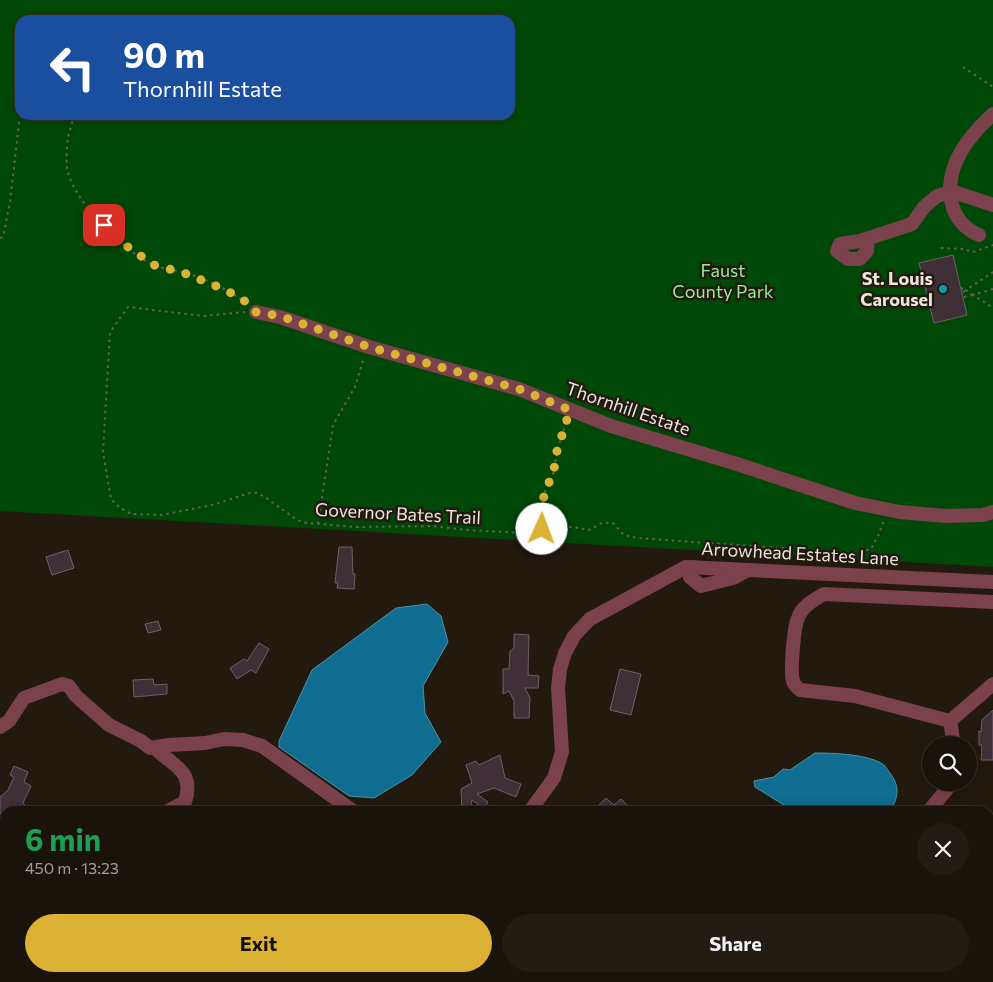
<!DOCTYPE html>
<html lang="en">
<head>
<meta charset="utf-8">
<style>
	body { margin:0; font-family:Commissioner,sans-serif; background:#231c14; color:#f1f3f6; height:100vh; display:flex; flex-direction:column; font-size:19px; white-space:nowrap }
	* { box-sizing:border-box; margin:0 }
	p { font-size:16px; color:#9f9e9d }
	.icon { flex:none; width:28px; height:28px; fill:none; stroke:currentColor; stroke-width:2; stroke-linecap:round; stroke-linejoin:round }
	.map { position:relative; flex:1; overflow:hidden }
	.panel { position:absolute; left:0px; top:806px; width:994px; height:176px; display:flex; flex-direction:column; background:#1a130b; border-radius:15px 15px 0 0; box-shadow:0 2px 12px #0003,0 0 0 1px #38322c }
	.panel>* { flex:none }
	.guide { position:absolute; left:15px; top:15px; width:500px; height:105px; border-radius:15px; box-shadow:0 2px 12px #0003,0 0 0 1px #38322c; background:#1a4fa0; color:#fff; overflow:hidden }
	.buttons { position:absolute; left:922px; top:736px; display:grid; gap:10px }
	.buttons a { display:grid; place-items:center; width:55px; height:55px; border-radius:50%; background:#1a130b; box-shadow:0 2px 12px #0003,0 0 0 1px #38322c; font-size:25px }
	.pin { position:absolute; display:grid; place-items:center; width:42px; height:42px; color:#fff; margin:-21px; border-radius:10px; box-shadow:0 2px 8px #0006 }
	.me { position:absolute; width:55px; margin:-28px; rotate:2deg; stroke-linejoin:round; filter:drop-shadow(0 0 4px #0008) }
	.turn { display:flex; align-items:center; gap:18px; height:105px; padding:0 25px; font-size:22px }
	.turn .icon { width:65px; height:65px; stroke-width:2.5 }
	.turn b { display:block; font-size:35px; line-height:42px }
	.round { display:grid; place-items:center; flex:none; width:52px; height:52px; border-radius:26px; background:#231c14 }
	.head { display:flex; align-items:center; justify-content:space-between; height:85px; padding:0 25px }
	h1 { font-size:30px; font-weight:700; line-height:38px; color:#1e9e55 }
	.action { display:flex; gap:10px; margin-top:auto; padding:10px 25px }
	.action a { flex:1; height:58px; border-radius:30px; background:#dbb233; color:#111; font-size:20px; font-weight:700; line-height:58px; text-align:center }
	.action a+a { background:#231c14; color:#f1f3f6 }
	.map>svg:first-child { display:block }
</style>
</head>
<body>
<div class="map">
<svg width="993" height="982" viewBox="0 0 993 982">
	<rect width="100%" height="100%" fill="#22190f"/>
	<path fill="#004807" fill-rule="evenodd" d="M 0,0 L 993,0 L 993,567 L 0,511 ZM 20,20 L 510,20 L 510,115 L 20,115 Z"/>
	<g fill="#0e6d90" stroke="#5191a7">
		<path d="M 427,604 L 441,616 L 448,642 L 423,686 L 425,713 L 441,742 L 412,775 L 374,798 L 349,796 L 279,747 L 279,741 L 312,670 L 396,608 Z"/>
		<path d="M 815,753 C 833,753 865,754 881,763 C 885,765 887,769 889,772 C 900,785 899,797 890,811 L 790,811 L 787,807 L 755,787 L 754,781 L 774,777 L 783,769 L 790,770 Z"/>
		<path d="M 87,978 L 86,978 L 243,978 L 235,982 L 91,982 Z"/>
		<path d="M 370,978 L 464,978 L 469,981 L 491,978 L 493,982 L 381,982 Z"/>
	</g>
	<g fill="#3f3038" stroke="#6f5f67">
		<path d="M 953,255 L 967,315 L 934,323 L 919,263 Z"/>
		<path d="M 339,547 L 352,547 L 353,574 L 355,574 L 354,589 L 337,588 L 338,583 L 335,583 Z"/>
		<path d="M 68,550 L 74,568 L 52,575 L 46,557 Z"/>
		<path d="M 158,621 L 161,630 L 148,633 L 145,624 Z"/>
		<path d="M 514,634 L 529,635 L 528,675 L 539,676 L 538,688 L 525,688 L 530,698 L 529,718 L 514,718 L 514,701 L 509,691 L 503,694 L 503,669 L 509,669 L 510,651 L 514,648 Z"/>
		<path d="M 259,643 L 269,649 L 256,673 L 251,670 L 237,679 L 230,668 L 244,659 L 247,661 Z"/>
		<path d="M 620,669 L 641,674 L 631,715 L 610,710 Z"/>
		<path d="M 153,679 L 154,685 L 167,684 L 167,694 L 134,697 L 133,680 Z"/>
		<path d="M 993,710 L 993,760 L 981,760 L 982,745 L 979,745 L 979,731 L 981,732 L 982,720 Z"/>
		<path d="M 500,755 L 505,778 L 521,784 L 516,797 L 494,788 L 477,794 L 488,802 L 484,809 L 472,800 L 470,811 L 462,811 L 461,789 L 472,783 L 466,765 L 476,761 L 479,765 Z"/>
		<path d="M 14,766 L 28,772 L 24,782 L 31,786 L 23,803 L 25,805 L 19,811 L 16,811 L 11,808 L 0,814 L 0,797 L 8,790 L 14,777 L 10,775 Z"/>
		<path d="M 606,798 L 614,805 L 621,799 L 629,807 L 625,811 L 593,811 Z"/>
	</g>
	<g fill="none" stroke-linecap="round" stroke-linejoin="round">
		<g stroke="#685f56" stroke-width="2" stroke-dasharray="2.5 4" stroke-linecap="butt">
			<path d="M 963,67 L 993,87"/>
			<path d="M 73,115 C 73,122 70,130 68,137 C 67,146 66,159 67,168 C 72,200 124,252 154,265 C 163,269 174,270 183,272 C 206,279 229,290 248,304"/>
			<path d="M 0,238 L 3,237 L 10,202 L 19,123 L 22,115"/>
			<path d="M 941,248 L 964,249 L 973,252 L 993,245"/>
			<path d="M 961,288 L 966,290 L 963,292"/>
			<path d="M 993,289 L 973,295 L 993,308"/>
			<path d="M 973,295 L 966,290 L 993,272"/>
			<path d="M 964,297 L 973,295"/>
			<path d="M 245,312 L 203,316 L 128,307 L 110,332 L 103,452 L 111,499 L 119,507 L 131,514 L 161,515 L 212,505 L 250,493 L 257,493 L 265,497 L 297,520 L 307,523 L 356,527 L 431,526 L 468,530 L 523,533 L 538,536 L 543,527 L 545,492 L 553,475 L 557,451 L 567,419"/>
			<path d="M 318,524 L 333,425 L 355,387 L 364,357"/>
			<path d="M 543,527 L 573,527 L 589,530 L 602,523 L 613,523 L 624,535 L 637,538 L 853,553 L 871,549 L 878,536 L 884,520"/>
		</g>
		<g stroke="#7b414d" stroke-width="14">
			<path d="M 979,235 C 951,223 945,194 954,167 C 960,148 978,127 993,114"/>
			<path d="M 868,238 L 867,251 L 860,259 L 848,259 L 837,251 L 840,244 L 860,241 L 912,224 L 924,207 L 937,196 L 944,194 L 957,193 L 993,205"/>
			<path d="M 256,312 L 280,317 L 369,347 L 519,389 L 611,426 L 737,464 L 855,503 L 900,512 L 946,516 L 983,515 L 993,512"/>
			<path d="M 694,567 L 691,571 L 690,577 L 701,586 L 733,578 L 748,570"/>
			<path d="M 993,602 L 824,594 C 814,600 802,606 798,618 C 794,627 790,671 793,681 C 794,685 797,687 800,690 L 855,696 L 950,721 L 993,684"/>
			<path d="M 950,721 L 954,745"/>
			<path d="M 0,727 L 9,721 L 24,698 L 62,684 L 69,686 L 76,696 L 109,725 L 141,741 L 150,748 L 169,745 L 205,743 L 224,739 L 243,740 L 262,746 L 353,811"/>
			<path d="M 155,748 C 174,767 195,771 185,802 L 168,811"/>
			<path d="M 530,811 L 554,778 L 562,752 L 558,688 L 560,669 L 565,653 L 574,636 L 590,619 L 686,567 L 993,582"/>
			<path d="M 929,811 L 947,789 L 949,782"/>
			<path d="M 989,927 L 993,929"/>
			<path d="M 76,978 L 76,982"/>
		</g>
	</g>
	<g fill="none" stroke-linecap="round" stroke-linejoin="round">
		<path stroke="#dbb233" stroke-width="9" stroke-dasharray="0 16.2" d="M 104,225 L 128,247 L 154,265 L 184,273 L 226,290 L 248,303 L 256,312 L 280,316 L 369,347 L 519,389 L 570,410 L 557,451 L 553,475 L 544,492 L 542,529"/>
	</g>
	<circle fill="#0f9aa8" stroke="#22190f" stroke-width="2" cx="943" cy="289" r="5"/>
	<g text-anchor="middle" stroke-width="5" stroke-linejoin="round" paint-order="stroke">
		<g font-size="18" fill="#96ef94" stroke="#22190f">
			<text x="723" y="277">Faust<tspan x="723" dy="21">County Park</tspan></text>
		</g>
		<g font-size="18" font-weight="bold" fill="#ece5de" stroke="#22190f" text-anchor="end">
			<text x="933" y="285">St. Louis<tspan x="933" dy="21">Carousel</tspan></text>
		</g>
		<g font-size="18" fill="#ece5de" stroke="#22190f">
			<text transform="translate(628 409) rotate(19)" y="6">Thornhill Estate</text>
			<text transform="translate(398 514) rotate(3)" y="6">Governor Bates Trail</text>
			<text transform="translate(800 554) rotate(3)" y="6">Arrowhead Estates Lane</text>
		</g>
	</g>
</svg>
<div class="buttons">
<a><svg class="icon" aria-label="search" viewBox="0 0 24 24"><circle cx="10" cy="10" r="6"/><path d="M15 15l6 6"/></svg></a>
</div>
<div class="pin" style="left:104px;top:225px;background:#d93025"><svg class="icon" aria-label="arrive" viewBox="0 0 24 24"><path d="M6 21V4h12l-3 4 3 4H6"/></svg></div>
<svg class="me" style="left:542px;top:529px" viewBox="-20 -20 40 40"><circle r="19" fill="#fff"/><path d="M0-13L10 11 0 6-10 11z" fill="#dbb233"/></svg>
<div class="guide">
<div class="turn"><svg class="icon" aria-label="left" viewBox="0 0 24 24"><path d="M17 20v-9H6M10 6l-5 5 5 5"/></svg><div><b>90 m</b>Thornhill Estate</div></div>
</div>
<section class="panel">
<div class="head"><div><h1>6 min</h1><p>450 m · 13:23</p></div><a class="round"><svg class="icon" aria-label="close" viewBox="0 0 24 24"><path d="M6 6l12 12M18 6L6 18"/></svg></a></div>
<div class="action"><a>Exit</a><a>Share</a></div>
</section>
</div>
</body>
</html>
